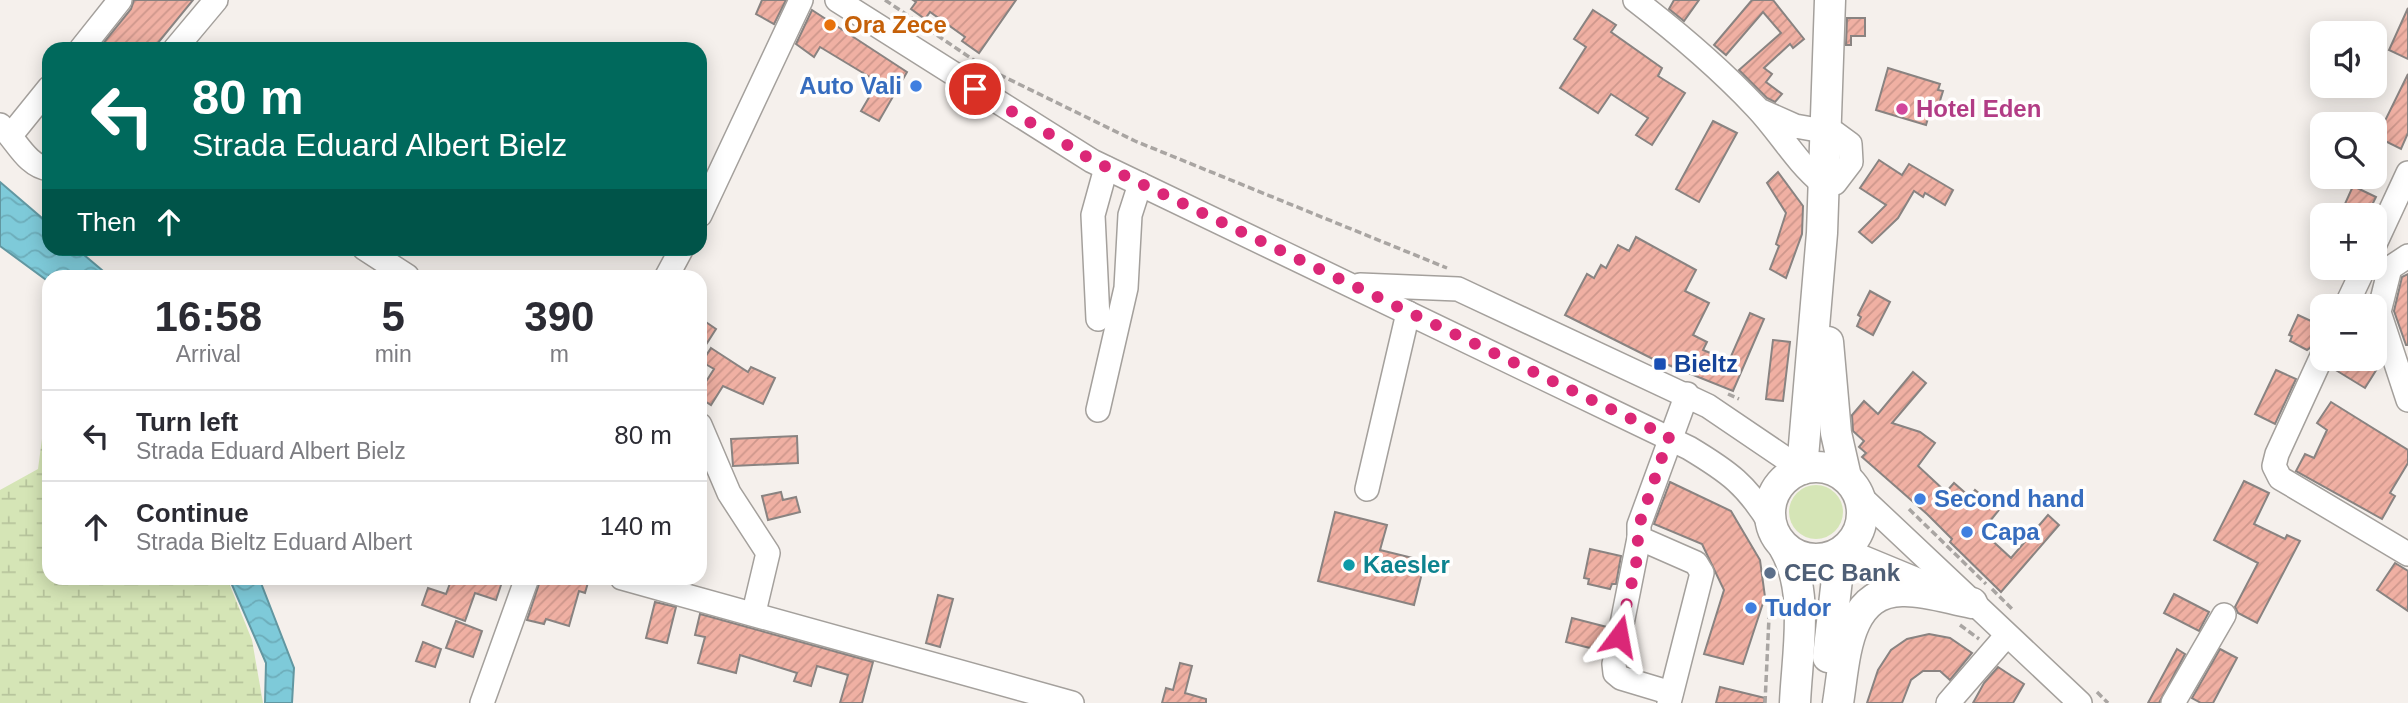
<!DOCTYPE html>
<html lang="en">
<head>
<meta charset="utf-8">
<style>
	body { margin:0; font-family:Arial,sans-serif; background:#f7f7f7; color:#2b2b33; height:100vh; display:flex; flex-direction:column; font-size:26px; white-space:nowrap }
	* { box-sizing:border-box; margin:0 }
	p { font-size:23px; color:#7c7c81 }
	.icon { flex:none; width:38px; height:38px; fill:none; stroke:currentColor; stroke-width:2; stroke-linecap:round; stroke-linejoin:round }
	.map { position:relative; flex:1; overflow:hidden }
	.side { position:absolute; left:42px; top:270px; width:665px; height:315px; display:flex; flex-direction:column; background:#fff; border-radius:21px; box-shadow:0 4px 18px #0003 }
	.side>* { flex:none }
	.top-card { position:absolute; left:42px; top:42px; width:665px; height:214px; border-radius:21px; box-shadow:0 4px 18px #0003; background:#00695c; color:#fff; overflow:hidden }
	.fabs { position:absolute; left:2310px; top:21px; display:grid; gap:14px }
	.fabs a { display:grid; place-items:center; width:77px; height:77px; border-radius:14px; background:#fff; box-shadow:0 4px 18px #0003; font-size:35px }
	.pin { position:absolute; display:grid; place-items:center; width:60px; height:60px; color:#fff; margin:-30px; border:4px solid #fff; border-radius:50%; box-shadow:0 2px 7px #0007 }
	.me { position:absolute; width:77px; margin:-38px; rotate:13deg; stroke-linejoin:round; filter:drop-shadow(0 0 5px #0008) }
	.turn { display:flex; align-items:center; gap:24px; height:147px; padding:0 35px; font-size:32px }
	.turn .icon { width:91px; height:91px; stroke-width:2.5 }
	.turn b { display:block; font-size:49px; line-height:60px }
	.then { display:flex; align-items:center; height:66px; padding:0 35px; background:#0003; gap:14px; font-size:26px }
	.eta { display:flex; justify-content:space-evenly; align-items:center; height:119px; text-align:center }
	.eta b { font-size:42px; font-weight:700; line-height:49px }
	ul { padding:0; list-style:none }
	li { display:flex; align-items:center; gap:21px; height:91px; padding:0 35px; border-top:2px solid #e1e1e2 }
	li div { flex:1 }
	li b { display:block; font-size:26px }
	li em { font-style:normal }
	.map>svg:first-child { display:block }
</style>
</head>
<body>
<div class="map">
<svg width="2408" height="703" viewBox="0 0 2408 703">
	<defs>
		<pattern id="wetland-marsh" width="20" height="14" patternUnits="userSpaceOnUse" patternTransform="scale(1.75)"><rect width="20" height="14" fill="#d5e5b6"/><path d="M1 5h8M5 5V1M11 12h8M15 12V8" fill="none" stroke="#b7c49c"/></pattern>
		<pattern id="water-waves" width="16" height="10" patternUnits="userSpaceOnUse" patternTransform="scale(1.75)"><rect width="16" height="10" fill="#7ecad9"/><path d="M0 5q4-4 8 0t8 0" fill="none" stroke="#6dadba"/></pattern>
		<pattern id="building-hatch" width="6" height="6" patternUnits="userSpaceOnUse" patternTransform="scale(1.75)"><rect width="6" height="6" fill="#f0b0a3"/><path d="M-1 1l2-2M0 6l6-6M5 7l2-2" fill="none" stroke="#ce978c"/></pattern>
	</defs>
	<rect width="100%" height="100%" fill="#f5f0ec"/>
	<circle fill="#d5e5b6" cx="1816" cy="512" r="27"/>
	<path fill="url(#wetland-marsh)" d="M 49,386 L 49,578 L 227,578 L 252,640 L 263,703 L 0,703 L 0,490 L 38,469 Z"/>
	<g fill="url(#water-waves)" stroke="#6297a1" stroke-width="2">
		<path d="M 0,182 L 49,224 L 49,248 L 77,249 L 109,276 L 49,276 L 49,282 L 0,246 Z"/>
		<path d="M 229,578 L 259,578 L 294,668 L 292,703 L 265,703 L 266,663 Z"/>
	</g>
	<g fill="url(#building-hatch)" stroke="#898381" stroke-width="2">
		<path d="M 134,0 L 193,0 L 153,49 L 105,49 L 101,46 L 131,9 Z"/>
		<path d="M 762,0 L 786,0 L 774,24 L 756,14 Z"/>
		<path d="M 913,0 L 1016,0 L 979,53 L 962,41 L 965,37 L 930,12 L 925,19 L 911,9 L 916,2 Z"/>
		<path d="M 1674,0 L 1699,0 L 1684,21 L 1669,9 Z"/>
		<path d="M 1752,0 L 1773,0 L 1804,39 L 1793,48 L 1790,44 L 1764,68 L 1772,74 L 1766,82 L 1782,94 L 1775,102 L 1767,98 L 1739,70 L 1781,33 L 1763,12 L 1726,55 L 1714,45 Z"/>
		<path d="M 2408,8 L 2408,59 L 2389,50 Z"/>
		<path d="M 812,10 L 907,72 L 879,121 L 861,111 L 878,82 L 820,47 L 814,57 L 796,44 Z"/>
		<path d="M 1593,10 L 1616,25 L 1611,32 L 1662,68 L 1658,76 L 1685,93 L 1652,145 L 1636,135 L 1648,118 L 1611,94 L 1598,113 L 1560,88 L 1586,47 L 1574,39 Z"/>
		<path d="M 1847,18 L 1865,18 L 1865,36 L 1851,36 L 1851,45 L 1846,45 Z"/>
		<path d="M 1888,68 L 1940,84 L 1938,90 L 1943,91 L 1935,117 L 1929,115 L 1926,125 L 1876,110 Z"/>
		<path d="M 2408,74 L 2408,133 L 2401,149 L 2377,137 Z"/>
		<path d="M 1713,121 L 1737,133 L 1699,202 L 1676,189 Z"/>
		<path d="M 1879,160 L 1902,175 L 1909,164 L 1953,190 L 1945,205 L 1925,193 L 1923,197 L 1914,191 L 1898,218 L 1872,243 L 1859,232 L 1886,205 L 1860,188 Z"/>
		<path d="M 1778,172 L 1803,206 L 1802,234 L 1786,278 L 1770,269 L 1779,246 L 1776,244 L 1786,213 L 1767,183 Z"/>
		<path d="M 2353,186 L 2376,197 L 2367,215 L 2340,215 Z"/>
		<path d="M 1636,237 L 1696,270 L 1685,291 L 1709,303 L 1693,335 L 1707,342 L 1703,350 L 1729,361 L 1750,313 L 1764,319 L 1733,391 L 1651,358 L 1565,315 L 1587,274 L 1594,278 L 1601,265 L 1606,268 L 1618,245 L 1629,251 Z"/>
		<path d="M 2408,274 L 2408,345 L 2406,345 L 2394,311 L 2402,277 Z"/>
		<path d="M 1870,291 L 1890,302 L 1873,335 L 1857,326 L 1861,317 L 1858,315 Z"/>
		<path d="M 2298,315 L 2322,326 L 2315,344 L 2307,350 L 2290,341 L 2292,336 L 2289,335 Z"/>
		<path d="M 700,318 L 716,329 L 700,354 Z"/>
		<path d="M 1773,340 L 1790,342 L 1783,401 L 1766,399 Z"/>
		<path d="M 711,348 L 748,372 L 751,367 L 775,378 L 763,404 L 723,386 L 711,405 L 700,398 L 700,391 L 714,369 L 702,362 Z"/>
		<path d="M 2340,359 L 2372,359 L 2380,364 L 2365,388 L 2334,369 Z"/>
		<path d="M 2276,370 L 2296,379 L 2275,424 L 2255,414 Z"/>
		<path d="M 1913,372 L 1926,383 L 1892,423 L 1920,432 L 1935,443 L 1918,466 L 1946,492 L 1954,483 L 1970,497 L 1975,490 L 1999,510 L 1986,526 L 1989,528 L 1985,534 L 2011,558 L 2048,515 L 2059,525 L 2001,592 L 1950,542 L 1952,539 L 1927,514 L 1862,457 L 1866,453 L 1859,447 L 1864,441 L 1853,431 L 1852,415 L 1864,401 L 1878,414 Z"/>
		<path d="M 2331,402 L 2408,450 L 2408,463 L 2390,493 L 2395,496 L 2382,519 L 2296,471 L 2305,454 L 2314,458 L 2327,430 L 2317,423 Z"/>
		<path d="M 797,436 L 798,463 L 733,466 L 731,439 Z"/>
		<path d="M 2244,481 L 2269,493 L 2254,524 L 2285,539 L 2287,535 L 2300,541 L 2257,623 L 2238,613 L 2235,607 L 2258,563 L 2214,540 Z"/>
		<path d="M 1670,482 L 1731,511 L 1760,560 L 1765,597 L 1743,664 L 1704,654 L 1724,590 L 1702,544 L 1654,524 Z"/>
		<path d="M 781,492 L 783,500 L 796,497 L 800,512 L 768,520 L 762,496 Z"/>
		<path d="M 1335,512 L 1387,525 L 1380,550 L 1425,561 L 1414,605 L 1318,581 Z"/>
		<path d="M 1590,549 L 1621,556 L 1616,584 L 1612,584 L 1610,589 L 1588,584 L 1589,579 L 1584,578 Z"/>
		<path d="M 2395,563 L 2408,571 L 2408,611 L 2377,590 Z"/>
		<path d="M 452,578 L 489,578 L 502,582 L 496,600 L 475,593 L 465,621 L 422,605 L 428,588 L 446,594 Z"/>
		<path d="M 541,578 L 589,579 L 585,593 L 579,591 L 569,626 L 546,619 L 544,624 L 527,620 Z"/>
		<path d="M 2174,594 L 2209,612 L 2199,631 L 2164,613 Z"/>
		<path d="M 938,595 L 953,599 L 940,647 L 926,643 Z"/>
		<path d="M 655,602 L 676,607 L 667,643 L 646,638 Z"/>
		<path d="M 700,614 L 873,662 L 862,703 L 840,703 L 848,675 L 817,666 L 811,686 L 794,681 L 797,673 L 740,655 L 736,673 L 698,663 L 705,637 L 695,635 Z"/>
		<path d="M 1572,618 L 1607,627 L 1602,651 L 1566,642 Z"/>
		<path d="M 456,621 L 482,631 L 473,657 L 446,648 Z"/>
		<path d="M 1929,634 L 1950,638 L 1972,653 L 1950,680 L 1940,671 L 1923,671 L 1911,680 L 1902,703 L 1867,703 L 1878,670 L 1891,650 L 1907,639 Z"/>
		<path d="M 423,642 L 441,649 L 435,667 L 416,661 Z"/>
		<path d="M 2177,649 L 2185,654 L 2159,703 L 2148,703 Z"/>
		<path d="M 2220,649 L 2237,658 L 2213,703 L 2201,703 L 2192,698 Z"/>
		<path d="M 1180,663 L 1192,666 L 1185,693 L 1206,699 L 1206,703 L 1162,703 L 1166,688 L 1173,690 Z"/>
		<path d="M 1998,667 L 2024,684 L 2013,703 L 1973,703 L 1984,683 Z"/>
		<path d="M 1720,687 L 1765,698 L 1764,703 L 1716,703 Z"/>
	</g>
	<g fill="none" stroke-linecap="round" stroke-linejoin="round">
		<g stroke="#a4a09c" stroke-width="26">
			<g id="minor">
				<path d="M 837,0 L 1092,161 L 1689,448 C 1729,472 1747,485 1771,525"/>
				<path d="M 1635,0 C 1678,33 1719,68 1756,107 C 1780,132 1795,161 1823,184 L 1835,183 L 1851,162 L 1850,144 L 1835,133 L 1795,126 L 1759,110"/>
				<path d="M 81,49 L 120,0"/>
				<path d="M 175,49 L 216,0"/>
				<path d="M 0,125 C 16,139 26,166 49,169"/>
				<path d="M 11,135 L 49,88"/>
				<path d="M 700,215 L 801,0"/>
				<path d="M 2375,244 L 2408,173"/>
				<path d="M 364,248 L 407,276"/>
				<path d="M 2408,256 L 2390,268 L 2379,312 L 2408,400"/>
				<path d="M 667,276 L 682,248"/>
				<path d="M 1360,285 L 1458,289 L 1708,406 L 1801,469"/>
				<path d="M 2346,306 L 2364,268"/>
				<path d="M 1098,319 L 1093,215 L 1106,168"/>
				<path d="M 2322,356 L 2277,454 L 2274,466 L 2280,478 L 2408,554"/>
				<path d="M 1098,410 L 1126,288 L 1130,215 L 1140,184"/>
				<path d="M 700,425 L 729,493 L 768,553 L 754,612"/>
				<path d="M 1367,489 L 1408,313"/>
				<path d="M 1859,495 L 2080,703"/>
				<path d="M 1639,538 L 1614,664 L 1615,673 L 1621,678 L 1671,693"/>
				<path d="M 1845,550 L 1937,588"/>
				<path d="M 622,578 L 1072,703"/>
				<path d="M 482,703 L 527,578"/>
				<path d="M 1669,703 L 1702,573 L 1696,563 L 1639,538 L 1639,525 L 1687,394"/>
				<path d="M 1948,703 L 2007,635"/>
				<path d="M 2173,703 L 2224,615"/>
			</g>
		</g>
		<g stroke="#a4a09c" stroke-width="33">
			<g id="major">
				<path d="M 1828,342 L 1836,433 L 1846,477"/>
				<circle cx="1816" cy="513" r="46"/>
				<path d="M 1802,469 L 1822,233 L 1830,0"/>
				<path d="M 1784,547 C 1810,591 1797,654 1795,703"/>
				<path d="M 1828,657 L 1840,553"/>
				<path d="M 1838,703 C 1845,661 1845,592 1902,591 C 1925,590 1950,599 1972,603"/>
			</g>
		</g>
		<g stroke="#a9a5a2" stroke-width="3.5" stroke-dasharray="7 3.5" stroke-linecap="butt">
			<path d="M 885,0 L 984,67 L 1135,141 L 1447,268"/>
			<path d="M 1728,394 L 1739,399"/>
			<path d="M 1909,509 L 1986,584"/>
			<path d="M 1992,589 L 2014,611"/>
			<path d="M 1960,625 L 1979,639"/>
			<path d="M 2097,692 L 2108,703"/>
			<path d="M 1765,703 L 1770,596"/>
		</g>
		<use href="#minor" stroke="#fff" stroke-width="23"/>
		<use href="#major" stroke="#fff" stroke-width="30"/>
	</g>
	<g fill="none" stroke-linecap="round" stroke-linejoin="round">
		<path stroke="#db2777" stroke-width="12" stroke-dasharray="0 21.6" d="M 975,89 L 1092,160 L 1669,437 L 1639,525 L 1636,565 L 1619,636"/>
	</g>
	<circle fill="#e8710a" stroke="#fffefd" stroke-width="2.5" cx="830" cy="25" r="7"/>
	<g fill="#3f7fe0" stroke="#fffefd" stroke-width="2.5">
		<circle cx="916" cy="86" r="7"/>
		<circle cx="1920" cy="499" r="7"/>
		<circle cx="1967" cy="532" r="7"/>
		<circle cx="1751" cy="608" r="7"/>
	</g>
	<circle fill="#d1479c" stroke="#fffefd" stroke-width="2.5" cx="1902" cy="109" r="7"/>
	<rect fill="#1a4fb4" stroke="#fffefd" stroke-width="2.5" x="1653" y="357" width="14" height="14" rx="3.5"/>
	<circle fill="#0f9aa8" stroke="#fffefd" stroke-width="2.5" cx="1349" cy="565" r="7"/>
	<circle fill="#5c6f8a" stroke="#fffefd" stroke-width="2.5" cx="1770" cy="573" r="7"/>
	<g text-anchor="middle" stroke-width="7" stroke-linejoin="round" paint-order="stroke">
		<g font-size="24" font-weight="bold" fill="#c56008" stroke="#fffefd" text-anchor="start">
			<text x="844" y="33">Ora Zece</text>
		</g>
		<g font-size="24" font-weight="bold" fill="#366cbe" stroke="#fffefd" text-anchor="start">
			<text x="902" y="94" text-anchor="end">Auto Vali</text>
			<text x="1934" y="507">Second hand</text>
			<text x="1981" y="540">Capa</text>
			<text x="1765" y="616">Tudor</text>
		</g>
		<g font-size="24" font-weight="bold" fill="#b23c85" stroke="#fffefd" text-anchor="start">
			<text x="1916" y="117">Hotel Eden</text>
		</g>
		<g font-size="24" font-weight="bold" fill="#164399" stroke="#fffefd" text-anchor="start">
			<text x="1674" y="372">Bieltz</text>
		</g>
		<g font-size="24" font-weight="bold" fill="#0d838f" stroke="#fffefd" text-anchor="start">
			<text x="1363" y="573">Kaesler</text>
		</g>
		<g font-size="24" font-weight="bold" fill="#4e5e75" stroke="#fffefd" text-anchor="start">
			<text x="1784" y="581">CEC Bank</text>
		</g>
	</g>
</svg>
<div class="fabs">
<a><svg class="icon" aria-label="sound" viewBox="0 0 24 24"><path d="M4 9h4l5-4v14l-5-4H4zM17 9q2 3 0 6"/></svg></a>
<a><svg class="icon" aria-label="search" viewBox="0 0 24 24"><circle cx="10" cy="10" r="6"/><path d="M15 15l6 6"/></svg></a>
<a>+</a>
<a>−</a>
</div>
<div class="pin" style="left:975px;top:89px;background:#d93025"><svg class="icon" aria-label="arrive" viewBox="0 0 24 24"><path d="M6 21V4h12l-3 4 3 4H6"/></svg></div>
<svg class="me" style="left:1619px;top:636px" viewBox="-20 -20 40 40"><path d="M0-17L14 15 0 8-14 15z" fill="#db2777" stroke="#fff" stroke-width="4"/></svg>
<div class="top-card">
<div class="turn"><svg class="icon" aria-label="left" viewBox="0 0 24 24"><path d="M17 20v-9H6M10 6l-5 5 5 5"/></svg><div><b>80 m</b>Strada Eduard Albert Bielz</div></div>
<div class="then">Then<svg class="icon" aria-label="ahead" viewBox="0 0 24 24"><path d="M12 20V5M6 11l6-6 6 6"/></svg></div>
</div>
<section class="side">
<div class="eta">
<div><b>16:58</b><p>Arrival</p></div>
<div><b>5</b><p>min</p></div>
<div><b>390</b><p>m</p></div>
</div>
<ul>
<li><svg class="icon" aria-label="left" viewBox="0 0 24 24"><path d="M17 20v-9H6M10 6l-5 5 5 5"/></svg><div><b>Turn left</b><p>Strada Eduard Albert Bielz</p></div><em>80 m</em></li>
<li><svg class="icon" aria-label="ahead" viewBox="0 0 24 24"><path d="M12 20V5M6 11l6-6 6 6"/></svg><div><b>Continue</b><p>Strada Bieltz Eduard Albert</p></div><em>140 m</em></li>
</ul>
</section>
</div>
</body>
</html>
